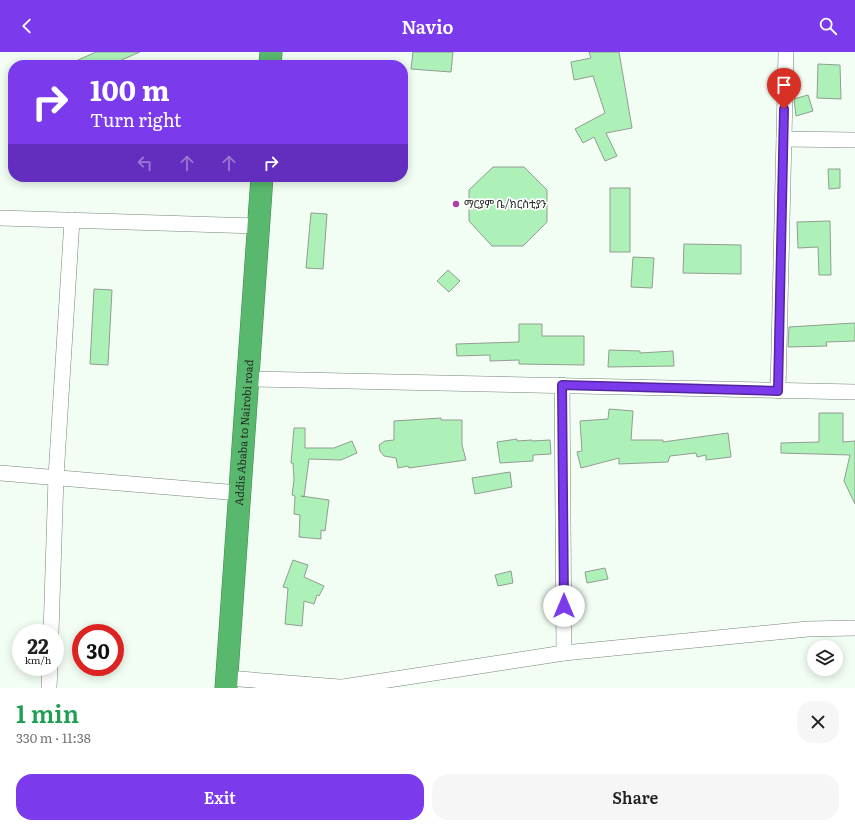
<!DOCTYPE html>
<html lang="en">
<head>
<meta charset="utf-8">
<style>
	body { margin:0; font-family:Literata,"Noto Sans Ethiopic",serif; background:#f6f6f6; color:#222; height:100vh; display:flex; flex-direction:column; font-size:15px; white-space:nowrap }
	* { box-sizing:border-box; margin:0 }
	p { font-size:13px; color:#767676 }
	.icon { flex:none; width:22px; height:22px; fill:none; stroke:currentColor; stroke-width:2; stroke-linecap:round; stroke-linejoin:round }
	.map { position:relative; height:636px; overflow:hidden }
	.sheet { display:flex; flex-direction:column; background:#fff; flex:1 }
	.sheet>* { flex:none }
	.top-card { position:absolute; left:8px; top:8px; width:400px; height:122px; border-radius:16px; box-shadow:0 2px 10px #0003; background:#7c3aed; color:#fff; overflow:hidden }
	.fabs { position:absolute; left:807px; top:588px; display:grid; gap:8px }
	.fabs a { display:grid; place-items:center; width:36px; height:36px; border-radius:50%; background:#fff; box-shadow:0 2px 10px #0003; font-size:20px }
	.speed { position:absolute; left:12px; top:572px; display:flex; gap:8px; font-size:20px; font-weight:700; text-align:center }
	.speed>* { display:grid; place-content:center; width:52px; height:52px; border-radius:50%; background:#fff; box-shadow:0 2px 10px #0003; line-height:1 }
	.speed small { font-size:10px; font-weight:400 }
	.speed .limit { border:6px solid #d22; background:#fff; color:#111 }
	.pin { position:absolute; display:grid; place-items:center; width:34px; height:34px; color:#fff; margin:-41px -17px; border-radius:50% 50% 50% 0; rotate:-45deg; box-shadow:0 0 4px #0007 }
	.pin .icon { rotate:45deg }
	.me { position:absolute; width:44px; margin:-22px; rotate:0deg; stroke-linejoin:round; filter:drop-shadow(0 0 3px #0008) }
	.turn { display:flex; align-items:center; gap:14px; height:84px; padding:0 16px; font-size:18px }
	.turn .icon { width:52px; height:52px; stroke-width:2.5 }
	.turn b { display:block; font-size:28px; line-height:34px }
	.lanes { display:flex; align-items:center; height:38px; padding:0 16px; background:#0003; justify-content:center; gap:20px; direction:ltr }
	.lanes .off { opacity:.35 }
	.round { display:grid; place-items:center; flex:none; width:42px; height:42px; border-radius:16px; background:#f6f6f6 }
	.overview { display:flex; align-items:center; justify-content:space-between; height:68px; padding:0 16px }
	h1 { font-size:24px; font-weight:600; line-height:30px; color:#1e9e55 }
	.cta { display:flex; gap:8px; margin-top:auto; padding:8px 16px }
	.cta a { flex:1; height:46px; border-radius:16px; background:#7c3aed; color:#fff; font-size:16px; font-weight:600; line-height:46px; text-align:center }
	.cta a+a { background:#f6f6f6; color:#222 }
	header { display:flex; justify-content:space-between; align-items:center; height:52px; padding:0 16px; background:#7c3aed; color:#fff; font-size:18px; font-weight:600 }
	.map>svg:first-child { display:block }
</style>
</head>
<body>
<header><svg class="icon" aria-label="back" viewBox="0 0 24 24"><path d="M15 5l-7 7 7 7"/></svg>Navio<svg class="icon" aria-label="search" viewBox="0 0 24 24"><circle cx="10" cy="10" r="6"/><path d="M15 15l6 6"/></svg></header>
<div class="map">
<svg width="855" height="636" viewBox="0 0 855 636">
	<rect width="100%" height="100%" fill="#f2fef3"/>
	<g fill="#aef1b8" stroke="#909e91">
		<path d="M 96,0 L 140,0 L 110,13 L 67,13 Z"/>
		<path d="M 413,0 L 453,0 L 451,20 L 411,17 Z"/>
		<path d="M 589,0 L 619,0 L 632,76 L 606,81 L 617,104 L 605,109 L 594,85 L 583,91 L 575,77 L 605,61 L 593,24 L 574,28 L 571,10 L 591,6 Z"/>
		<path d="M 818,12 L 840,13 L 841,47 L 817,46 Z"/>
		<path d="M 808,43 L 813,59 L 796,64 L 794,47 Z"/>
		<path d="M 493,115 L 524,115 L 547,138 L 547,170 L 523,194 L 492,194 L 469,169 L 469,138 Z"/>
		<path d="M 828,117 L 840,117 L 840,136 L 829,137 Z"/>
		<rect x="610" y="136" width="20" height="64"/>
		<path d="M 311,161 L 327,162 L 323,217 L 306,216 Z"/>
		<path d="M 830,169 L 831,223 L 819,223 L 818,195 L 798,196 L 797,170 Z"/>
		<path d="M 684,192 L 741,193 L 741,222 L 683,221 Z"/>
		<path d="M 633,205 L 654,206 L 652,236 L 631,235 Z"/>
		<path d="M 448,218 L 460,229 L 449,240 L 437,229 Z"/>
		<path d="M 94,237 L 112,238 L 108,313 L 90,312 Z"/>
		<path d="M 855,271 L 855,289 L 826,290 L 827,294 L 788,295 L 789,275 Z"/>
		<path d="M 519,272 L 542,272 L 542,284 L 584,284 L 584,313 L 519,312 L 519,308 L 490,309 L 490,303 L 457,304 L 456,292 L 519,290 Z"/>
		<path d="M 609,298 L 640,299 L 640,301 L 673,299 L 674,314 L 608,315 Z"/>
		<path d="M 609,357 L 633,359 L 631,388 L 663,388 L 663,390 L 728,381 L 731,405 L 706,408 L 706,403 L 697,405 L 696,401 L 670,404 L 668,410 L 619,412 L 619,406 L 581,416 L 577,400 L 582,399 L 580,369 L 608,367 Z"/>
		<path d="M 819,361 L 843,361 L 843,390 L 855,389 L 855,452 L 844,429 L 850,403 L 781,401 L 781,391 L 819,390 Z"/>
		<path d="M 441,366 L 441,368 L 462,368 L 462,393 L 466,408 L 409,416 L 408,414 L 398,416 L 396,406 L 384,404 L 380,399 L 379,393 L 385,389 L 394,388 L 394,369 Z"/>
		<path d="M 294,376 L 305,376 L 305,396 L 334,396 L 352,389 L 357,401 L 341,408 L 309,407 L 304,445 L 301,444 L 329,448 L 325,479 L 321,478 L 321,487 L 299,485 L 300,463 L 294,462 L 295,444 L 292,443 L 294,428 L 293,411 L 291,411 Z"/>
		<path d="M 517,387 L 517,389 L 532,388 L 532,389 L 550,388 L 551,402 L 533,403 L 533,409 L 500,411 L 497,390 Z"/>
		<path d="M 510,420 L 512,435 L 475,442 L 472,426 Z"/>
		<path d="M 293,508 L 308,513 L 304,525 L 324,534 L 319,544 L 317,543 L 314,552 L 304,549 L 302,574 L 285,572 L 288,536 L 283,535 Z"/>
		<path d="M 605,516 L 608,527 L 587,531 L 585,520 Z"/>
		<path d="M 511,519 L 513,531 L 498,534 L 495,523 Z"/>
	</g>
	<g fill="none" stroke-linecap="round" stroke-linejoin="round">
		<g stroke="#778579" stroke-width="16">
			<g id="minor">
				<path d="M 784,87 L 855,88"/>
				<path d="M 0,166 L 259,174"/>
				<path d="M 249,327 L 855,340"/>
				<path d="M 562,333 L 564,601"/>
				<path d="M 778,339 L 786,0"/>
				<path d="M 0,421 L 239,441"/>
				<path d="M 51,581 L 56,425 L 72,168"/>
				<path d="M 227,626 L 352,636"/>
				<path d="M 343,635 L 564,601 L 808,577 L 855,576"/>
				<path d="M 49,636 L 50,615"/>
			</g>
		</g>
		<g stroke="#458653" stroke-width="23">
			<g id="highway">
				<path d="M 270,13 L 271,0"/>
				<path id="s1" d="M 226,636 L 262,125"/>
			</g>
		</g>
		<use href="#minor" stroke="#fff" stroke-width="15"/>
		<use href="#highway" stroke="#58b86d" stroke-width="22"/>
	</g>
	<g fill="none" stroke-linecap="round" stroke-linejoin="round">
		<g stroke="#51269a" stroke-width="10">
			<path id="route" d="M 564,554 L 562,333 L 778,339 L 784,57"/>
		</g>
		<use href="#route" stroke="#7c3aed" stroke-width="7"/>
	</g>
	<circle fill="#a943a6" stroke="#fff" stroke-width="1.5" cx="456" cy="152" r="4"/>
	<g text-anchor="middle" stroke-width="3.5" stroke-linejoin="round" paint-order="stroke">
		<g font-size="11" fill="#232924" stroke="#fff" text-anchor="start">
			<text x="464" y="156">ማርያም ቤ/ክርስቲያን</text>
		</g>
		<g font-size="11" fill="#232924" stroke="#fff">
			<text dy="4" stroke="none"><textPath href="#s1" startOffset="256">Addis Ababa to Nairobi road</textPath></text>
		</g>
	</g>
</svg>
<div class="fabs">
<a><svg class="icon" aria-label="layers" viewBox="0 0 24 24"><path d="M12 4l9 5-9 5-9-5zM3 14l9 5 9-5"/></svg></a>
</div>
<div class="speed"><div>22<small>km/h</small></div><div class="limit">30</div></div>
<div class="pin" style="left:784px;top:57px;background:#d93025"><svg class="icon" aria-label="arrive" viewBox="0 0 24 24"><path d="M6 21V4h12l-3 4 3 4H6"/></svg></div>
<svg class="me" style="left:564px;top:554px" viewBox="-20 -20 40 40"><circle r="19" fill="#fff"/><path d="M0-13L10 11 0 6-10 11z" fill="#7c3aed"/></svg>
<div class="top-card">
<div class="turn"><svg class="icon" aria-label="right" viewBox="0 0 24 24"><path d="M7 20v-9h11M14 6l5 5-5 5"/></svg><div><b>100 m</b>Turn right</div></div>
<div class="lanes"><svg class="icon off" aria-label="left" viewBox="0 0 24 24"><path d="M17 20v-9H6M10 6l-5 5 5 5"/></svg><svg class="icon off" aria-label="ahead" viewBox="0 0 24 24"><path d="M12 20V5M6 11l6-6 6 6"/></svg><svg class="icon off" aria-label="ahead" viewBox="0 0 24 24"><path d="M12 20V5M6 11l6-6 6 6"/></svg><svg class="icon" aria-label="right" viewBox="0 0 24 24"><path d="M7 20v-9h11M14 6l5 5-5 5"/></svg></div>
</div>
</div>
<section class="sheet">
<div class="overview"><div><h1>1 min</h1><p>330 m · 11:38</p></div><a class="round"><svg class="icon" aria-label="close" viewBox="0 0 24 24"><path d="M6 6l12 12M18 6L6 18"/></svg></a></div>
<div class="cta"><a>Exit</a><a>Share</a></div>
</section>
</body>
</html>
